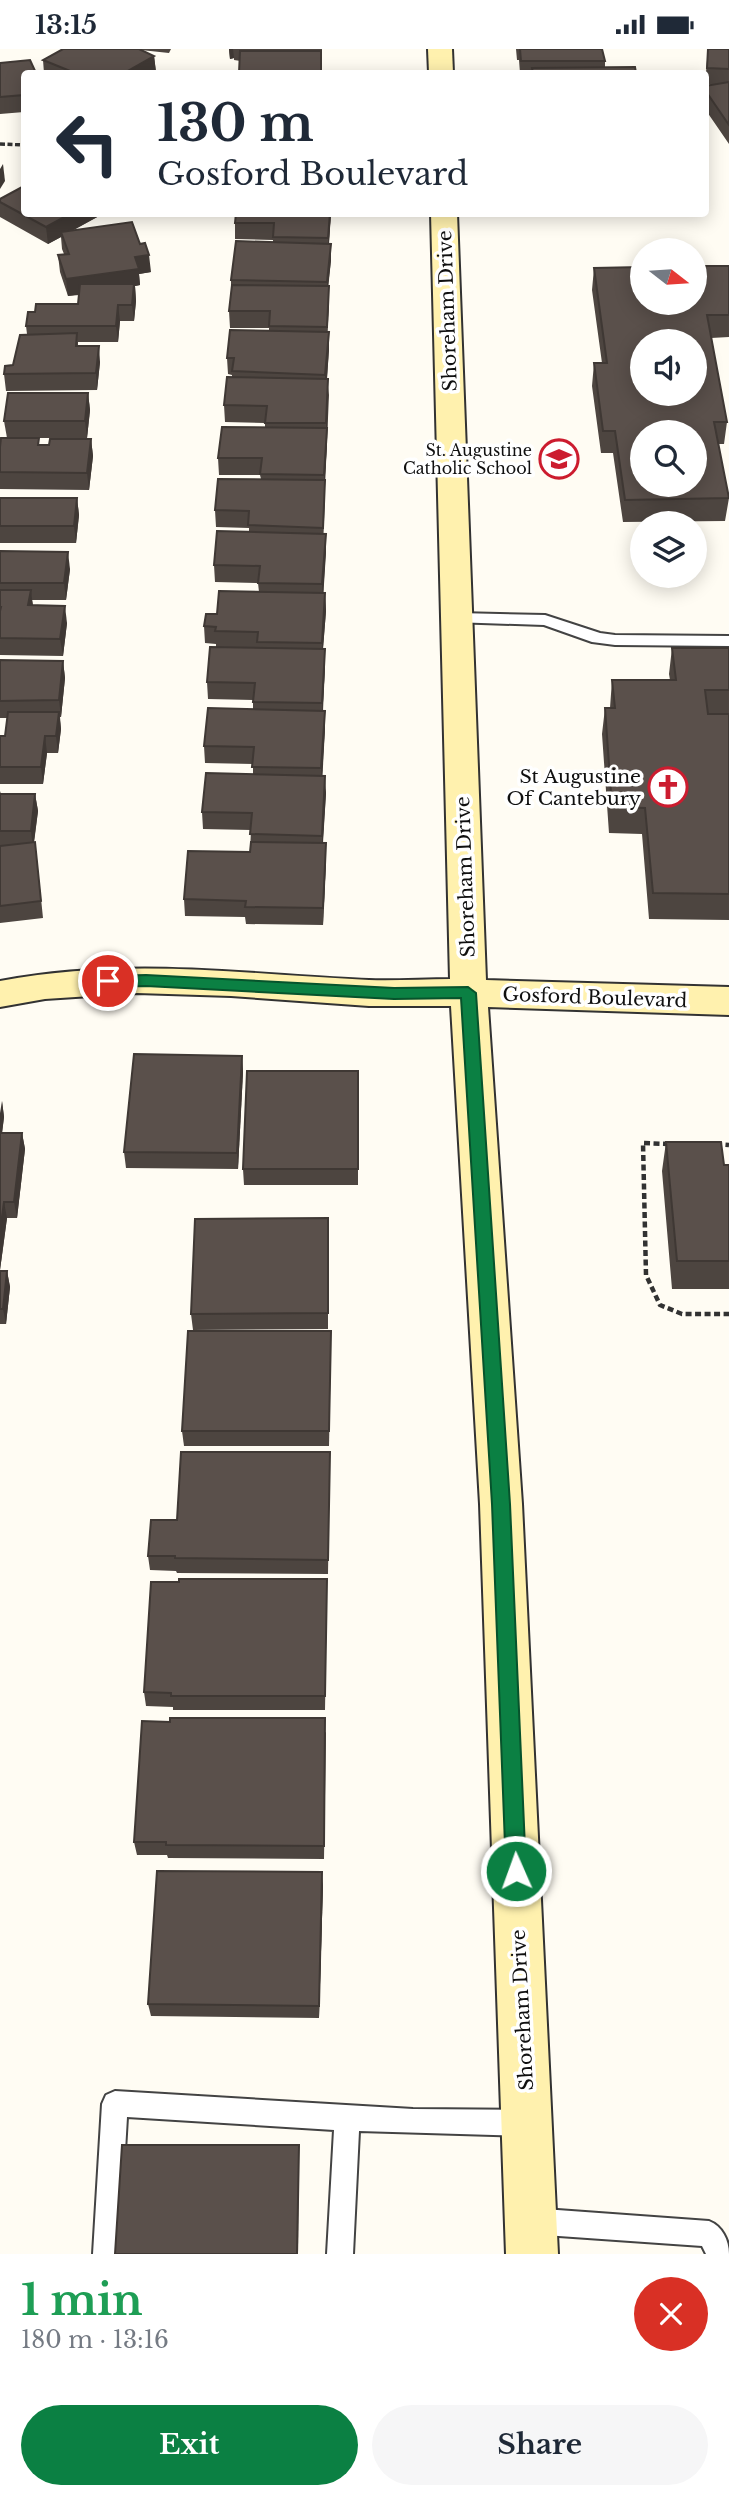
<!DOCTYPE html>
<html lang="en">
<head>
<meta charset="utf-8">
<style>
	body { margin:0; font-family:"Libre Baskerville",serif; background:#f6f6f7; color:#1f2937; height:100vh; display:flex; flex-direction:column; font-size:26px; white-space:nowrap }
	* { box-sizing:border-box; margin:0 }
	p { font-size:23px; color:#747a83 }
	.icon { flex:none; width:38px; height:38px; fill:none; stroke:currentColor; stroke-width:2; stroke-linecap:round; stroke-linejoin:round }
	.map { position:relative; height:2205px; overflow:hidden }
	.sheet { display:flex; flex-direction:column; background:#fff; flex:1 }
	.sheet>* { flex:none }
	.hud { position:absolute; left:21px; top:21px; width:688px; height:147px; border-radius:7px; box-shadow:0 4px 18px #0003; background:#fff; color:#1f2937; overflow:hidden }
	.needle { width:46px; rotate:107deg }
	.controls { position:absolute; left:630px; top:189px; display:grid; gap:14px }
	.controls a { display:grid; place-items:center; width:77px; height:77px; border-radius:50%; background:#fff; box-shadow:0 4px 18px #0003; font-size:35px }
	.pin { position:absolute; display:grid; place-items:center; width:60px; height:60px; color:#fff; margin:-30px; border:4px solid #fff; border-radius:50%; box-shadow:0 2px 7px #0007 }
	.me { position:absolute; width:77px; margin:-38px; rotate:358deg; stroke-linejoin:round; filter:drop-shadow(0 0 5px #0008) }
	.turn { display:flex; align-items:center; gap:24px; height:147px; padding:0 21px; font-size:32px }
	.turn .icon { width:91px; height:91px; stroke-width:2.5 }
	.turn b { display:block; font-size:49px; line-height:60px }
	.round { display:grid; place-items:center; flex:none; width:74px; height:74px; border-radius:37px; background:#f6f6f7 }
	.overview { display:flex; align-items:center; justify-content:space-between; height:119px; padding:0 21px }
	h1 { font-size:42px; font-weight:800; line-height:52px; color:#1e9e55 }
	.button { display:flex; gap:14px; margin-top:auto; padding:14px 21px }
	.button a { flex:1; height:80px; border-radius:42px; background:#0b8043; color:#fff; font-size:28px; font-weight:800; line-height:80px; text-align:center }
	.button a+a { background:#f6f6f7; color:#1f2937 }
	.status { display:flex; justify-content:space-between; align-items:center; height:49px; padding:0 35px; background:#fff; direction:ltr }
	.status svg { height:19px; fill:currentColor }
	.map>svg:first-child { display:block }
</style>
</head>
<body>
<div class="status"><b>13:15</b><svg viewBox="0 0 49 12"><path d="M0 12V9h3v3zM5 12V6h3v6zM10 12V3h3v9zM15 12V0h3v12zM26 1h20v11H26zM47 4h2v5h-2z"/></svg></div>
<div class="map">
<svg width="729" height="2205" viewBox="0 0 729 2205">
	<rect width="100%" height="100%" fill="#fffcf3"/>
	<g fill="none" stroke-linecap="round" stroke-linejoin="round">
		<g stroke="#434343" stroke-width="4">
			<g id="lane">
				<path d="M 458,564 L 545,566 L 600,584 L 615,586 L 729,587 L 729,597 L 615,596 L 592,593 L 544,576 L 452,573 L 450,569 L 452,565 Z"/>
				<path d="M 115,2042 L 413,2060 L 526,2061 L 535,2065 L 539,2074 L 535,2083 L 526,2087 L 359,2082 L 353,2205 L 327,2205 L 334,2081 L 127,2068 L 119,2205 L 93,2205 L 102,2055 L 106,2046 Z"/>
				<path d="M 530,2159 L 709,2172 C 722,2177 729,2191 729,2205 L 706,2205 L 702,2197 L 530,2185 L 521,2181 L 517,2172 L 521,2163 Z"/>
			</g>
		</g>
		<g stroke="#323232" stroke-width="4">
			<g id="secondary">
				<path d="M 428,0 L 452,0 L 453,24 L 429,24 Z"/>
				<path d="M 431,164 L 457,164 L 486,931 L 729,938 L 729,966 L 488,958 L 522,1455 L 558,2205 L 506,2205 L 480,1455 L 451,957 L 369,957 L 231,947 L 137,944 L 45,950 L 0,958 L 0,932 C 130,908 240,925 369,931 C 396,932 423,930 450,930 Z"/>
			</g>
		</g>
		<path stroke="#323232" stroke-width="3.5" stroke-dasharray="5 2.5" stroke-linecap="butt" d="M 0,95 L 24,96"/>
		<g stroke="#323232" stroke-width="4.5" stroke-dasharray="6 3.5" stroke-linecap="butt">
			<path d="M 669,1095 L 643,1094 L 646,1226 L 660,1256 L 682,1265 L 729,1265"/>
			<path d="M 716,1095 L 729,1096"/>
		</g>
		<use href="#lane" fill="#fff" fill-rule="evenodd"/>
		<use href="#secondary" fill="#fff1ae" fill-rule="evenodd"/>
	</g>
	<g fill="#4d4540">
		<path d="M 63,0 L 171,0 L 169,4 L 141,1 L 154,7 L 156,23 L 153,24 L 44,24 L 43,11 Z"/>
		<path d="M 229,0 L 322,0 L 322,24 L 234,11 L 234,9 L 230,10 Z"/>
		<path d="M 516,0 L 602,0 L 605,12 L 605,19 L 636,24 L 520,24 L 519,11 L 517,11 Z"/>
		<path d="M 708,0 L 729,0 L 729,95 L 705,60 L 705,37 L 711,36 L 705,35 Z"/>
		<path d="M 0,14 L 24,24 L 24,63 L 0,65 Z"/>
		<path d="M 0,150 L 99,167 L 72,182 L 151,223 L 139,225 L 140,236 L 135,237 L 136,252 L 134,272 L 120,272 L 118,293 L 78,293 L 78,297 L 100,313 L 97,341 L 6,342 L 4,325 L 13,316 L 27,285 L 26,277 L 35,263 L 78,255 L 79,246 L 68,247 L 60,223 L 58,206 L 64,205 L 62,200 L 61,188 L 48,195 L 0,168 Z"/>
		<path d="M 331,164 L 329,195 L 331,195 L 331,211 L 328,237 L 329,254 L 327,283 L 329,300 L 327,330 L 329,346 L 323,484 L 326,502 L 323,544 L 325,544 L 326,562 L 323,600 L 325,600 L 325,617 L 323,662 L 325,662 L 325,679 L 322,727 L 326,744 L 323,794 L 326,811 L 323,876 L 246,875 L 245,868 L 185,867 L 184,850 L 250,803 L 251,781 L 203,780 L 202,763 L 253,725 L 253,715 L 205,714 L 204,697 L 253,660 L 253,651 L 208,650 L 207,633 L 216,598 L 216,595 L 205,594 L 204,577 L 217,565 L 259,543 L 258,534 L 215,533 L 214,516 L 249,483 L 249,479 L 216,478 L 215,461 L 261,430 L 260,426 L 219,426 L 218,409 L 265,378 L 265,374 L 225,373 L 224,356 L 232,328 L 232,326 L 228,325 L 227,309 L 269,282 L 269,279 L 230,279 L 229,262 L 231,242 L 231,231 L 273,193 L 273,191 L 235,190 L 235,174 Z"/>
		<rect x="557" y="164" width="81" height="3"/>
		<path d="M 729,217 L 729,288 L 711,289 L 727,373 L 724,395 L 718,395 L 729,449 L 725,472 L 623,473 L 613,404 L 601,404 L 592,337 L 594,314 L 602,314 L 592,241 L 594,219 Z"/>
		<path d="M 88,344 L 90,361 L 87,389 L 7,389 L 4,372 Z"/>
		<path d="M 91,390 L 93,407 L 89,441 L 0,440 L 0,398 L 49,396 Z"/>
		<path d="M 0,449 L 77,449 L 79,466 L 76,494 L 0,494 Z"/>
		<path d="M 0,502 L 70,520 L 66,551 L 32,551 L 33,556 L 67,574 L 63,607 L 0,606 Z"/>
		<path d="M 672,599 L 729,599 L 729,871 L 649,870 L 642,785 L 609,784 L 602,685 L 605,659 L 610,659 L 612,631 L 670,631 L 669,625 Z"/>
		<path d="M 0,611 L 63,612 L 65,629 L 61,668 L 60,668 L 61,680 L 58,704 L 47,704 L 43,735 L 0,735 L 0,687 L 5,687 L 7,669 L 0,669 Z"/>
		<path d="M 0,742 L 1,745 L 35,745 L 38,762 L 34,794 L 37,810 L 43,869 L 0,874 Z"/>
		<path d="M 242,1007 L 243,1023 L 238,1120 L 126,1119 L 124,1103 Z"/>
		<path d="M 358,1022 L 358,1136 L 244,1136 L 243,1120 Z"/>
		<path d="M 2,1052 L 4,1068 L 2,1084 L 22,1084 L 25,1100 L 17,1169 L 7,1169 L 0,1221 Z"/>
		<path d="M 666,1093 L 724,1116 L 729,1116 L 729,1240 L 672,1240 L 662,1122 Z"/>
		<path d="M 328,1169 L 328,1280 L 193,1281 L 191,1265 Z"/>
		<path d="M 0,1222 L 7,1222 L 10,1238 L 6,1275 L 0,1275 Z"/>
		<path d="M 331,1298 L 329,1397 L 184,1397 L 182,1382 Z"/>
		<path d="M 330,1403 L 328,1525 L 177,1524 L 176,1522 L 150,1521 L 148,1507 L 177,1471 Z"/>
		<path d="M 327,1544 L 325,1661 L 173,1661 L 173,1658 L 146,1657 L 144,1643 Z"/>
		<path d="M 326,1683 L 324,1810 L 168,1809 L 167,1806 L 137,1806 L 134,1793 Z"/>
		<path d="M 323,1836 L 319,1969 L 151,1967 L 148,1955 Z"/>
	</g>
	<g fill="#3f3834">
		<path d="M 229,0 L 233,0 L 234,9 L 230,10 Z"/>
		<path d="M 154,7 L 156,23 L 153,24 L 124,24 Z"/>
		<path d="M 3,115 L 5,132 L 0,140 L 0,120 Z"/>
		<path d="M 72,164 L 99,164 L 99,167 L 62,187 L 61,183 L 61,188 L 48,195 L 46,178 Z"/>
		<path d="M 330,164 L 331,164 L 328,206 L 328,189 Z"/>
		<path d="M 331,195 L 331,211 L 327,250 L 327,233 Z"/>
		<path d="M 149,206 L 151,223 L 139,225 L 140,236 L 135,237 L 136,252 L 134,272 L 132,256 L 134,237 L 68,247 L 66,230 L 135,208 Z"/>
		<path d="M 329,237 L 329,254 L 327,295 L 327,278 Z"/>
		<path d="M 118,256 L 120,272 L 118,293 L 116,277 Z"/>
		<path d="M 329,283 L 329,300 L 326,342 L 325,326 Z"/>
		<path d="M 99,297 L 100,313 L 97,341 L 96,324 Z"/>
		<path d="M 328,330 L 327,396 L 324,443 L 324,426 Z"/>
		<path d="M 88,344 L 90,361 L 87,389 L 85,372 Z"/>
		<path d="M 91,390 L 93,407 L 89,441 L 87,424 Z"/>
		<path d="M 325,431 L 325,448 L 323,496 L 323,479 Z"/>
		<path d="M 77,449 L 79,466 L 76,494 L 74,477 Z"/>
		<path d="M 326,485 L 326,502 L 323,552 L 322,535 Z"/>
		<path d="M 68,503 L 70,520 L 66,551 L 64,534 Z"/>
		<path d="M 31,541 L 33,558 L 28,556 Z"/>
		<path d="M 325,544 L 326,562 L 322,611 L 322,594 Z"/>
		<path d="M 65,557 L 67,574 L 63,607 L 60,590 Z"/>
		<path d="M 325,600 L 325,617 L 322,671 L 322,654 Z"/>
		<path d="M 63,612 L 65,629 L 61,668 L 59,651 Z"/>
		<path d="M 325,662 L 325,679 L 322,736 L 321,719 Z"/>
		<path d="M 59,663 L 61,680 L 58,704 L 56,687 Z"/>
		<path d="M 45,687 L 47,704 L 43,735 L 41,718 Z"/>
		<path d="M 325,727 L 326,744 L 322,804 L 322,787 Z"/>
		<path d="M 35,745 L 38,762 L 33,799 L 31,782 Z"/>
		<path d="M 326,794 L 326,811 L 323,876 L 323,859 Z"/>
		<path d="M 242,1007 L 243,1023 L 238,1120 L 237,1104 Z"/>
		<path d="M 2,1052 L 4,1068 L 0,1100 L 0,1064 Z"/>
		<path d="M 22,1084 L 25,1100 L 17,1169 L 14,1153 Z"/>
		<path d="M 4,1153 L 7,1169 L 0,1221 L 0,1182 Z"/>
		<path d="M 7,1222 L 10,1238 L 6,1275 L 3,1260 Z"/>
		<path d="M 322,1823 L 323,1836 L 319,1969 L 319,1957 Z"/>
		<path d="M 299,2096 L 298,2205 L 297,2205 Z"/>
	</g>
	<g fill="#5a504b" stroke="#3f3834" stroke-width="2" fill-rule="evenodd">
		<path d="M 63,0 L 139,0 L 154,7 L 124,24 L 75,24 L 43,11 Z"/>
		<path d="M 520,0 L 602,0 L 605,12 L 521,12 Z"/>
		<path d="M 708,0 L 729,0 L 729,20 L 707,19 Z"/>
		<path d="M 240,2 L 321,2 L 321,24 L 239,24 Z"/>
		<path d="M 30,11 L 36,24 L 24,24 L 24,46 L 0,48 L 0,14 Z"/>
		<path d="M 635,18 L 636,24 L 533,24 L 532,19 Z"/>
		<path d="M 729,33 L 729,76 L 705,41 L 705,37 Z"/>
		<path d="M 24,137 L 24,164 L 72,164 L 46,178 L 0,153 L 0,150 Z"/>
		<path d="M 236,164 L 330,164 L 328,189 L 273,188 L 274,174 L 235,174 Z"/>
		<path d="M 132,173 L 140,195 L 145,194 L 149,206 L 135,208 L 139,220 L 66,230 L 58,206 L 69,205 L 61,183 Z"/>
		<path d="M 236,192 L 331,195 L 327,233 L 231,231 Z"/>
		<path d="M 695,217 L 729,217 L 729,266 L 707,266 L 727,373 L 714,373 L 729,449 L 625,451 L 615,382 L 603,382 L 594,314 L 607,314 L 594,219 L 642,218 L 642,254 L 695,254 ZM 642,292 L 695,292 L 695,345 L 642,345 ZM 642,383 L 695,383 L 695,436 L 642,436 Z"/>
		<path d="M 80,235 L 134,235 L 132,256 L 118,256 L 116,277 L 26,277 L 28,263 L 35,263 L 36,255 L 78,255 Z"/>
		<path d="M 232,236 L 329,237 L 327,278 L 269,277 L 270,262 L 229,262 Z"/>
		<path d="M 230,281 L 329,283 L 325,326 L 232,322 L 234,309 L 227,309 Z"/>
		<path d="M 77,284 L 76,297 L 99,297 L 96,324 L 4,325 L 5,317 L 13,316 L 20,286 Z"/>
		<path d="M 227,328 L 328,330 L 326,374 L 265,374 L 267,357 L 224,356 Z"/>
		<path d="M 8,344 L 88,344 L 85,372 L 4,372 Z"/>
		<path d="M 222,378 L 327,379 L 324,426 L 260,425 L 262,409 L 218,409 Z"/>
		<path d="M 1,389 L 39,389 L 38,396 L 49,396 L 50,390 L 91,390 L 87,424 L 0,423 L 0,398 Z"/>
		<path d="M 218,430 L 325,431 L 323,479 L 248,476 L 249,462 L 215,461 Z"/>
		<path d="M 0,449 L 77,449 L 74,477 L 0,477 Z"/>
		<path d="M 217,482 L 326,485 L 322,535 L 258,534 L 260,517 L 214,516 Z"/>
		<path d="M 0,502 L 68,503 L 64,534 L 0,534 Z"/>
		<path d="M 0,541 L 31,541 L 28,556 L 65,557 L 60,590 L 0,589 L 0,562 L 1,558 L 0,558 Z"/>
		<path d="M 219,542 L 325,544 L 322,594 L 257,593 L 258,583 L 215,582 L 216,578 L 204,577 L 206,565 L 217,565 Z"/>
		<path d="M 210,598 L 325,600 L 322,654 L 253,653 L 255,634 L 207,633 Z"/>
		<path d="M 672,599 L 729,599 L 729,641 L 705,641 L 708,665 L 729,665 L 729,845 L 653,844 L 645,759 L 612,758 L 605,659 L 615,659 L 612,631 L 676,631 Z"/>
		<path d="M 0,611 L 63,612 L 59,651 L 0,652 Z"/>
		<path d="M 208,659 L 325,662 L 321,719 L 252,718 L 254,698 L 204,697 Z"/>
		<path d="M 8,663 L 59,663 L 56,687 L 45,687 L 41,718 L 0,718 L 0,687 L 5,687 Z"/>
		<path d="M 206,724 L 325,727 L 322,787 L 250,785 L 252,764 L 202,763 Z"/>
		<path d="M 0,745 L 35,745 L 31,782 L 0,782 Z"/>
		<path d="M 35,793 L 41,852 L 0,857 L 0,797 Z"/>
		<path d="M 251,793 L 326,794 L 323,859 L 245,858 L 246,852 L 184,850 L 188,802 L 250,803 Z"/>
		<path d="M 134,1005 L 242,1007 L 237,1104 L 124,1103 Z"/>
		<path d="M 247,1022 L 358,1022 L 358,1120 L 243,1120 Z"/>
		<path d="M 0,1084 L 22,1084 L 14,1153 L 4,1153 L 0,1182 Z"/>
		<path d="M 666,1093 L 721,1093 L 724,1116 L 729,1116 L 729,1212 L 677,1212 Z"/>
		<path d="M 328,1169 L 328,1264 L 191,1265 L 195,1170 Z"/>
		<path d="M 0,1222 L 7,1222 L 3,1260 L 0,1260 Z"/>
		<path d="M 188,1282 L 331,1282 L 329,1382 L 182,1382 Z"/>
		<path d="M 181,1403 L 330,1403 L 328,1511 L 175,1509 L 175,1507 L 148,1507 L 151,1471 L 177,1471 Z"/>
		<path d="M 179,1530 L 327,1530 L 325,1647 L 171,1647 L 171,1644 L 144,1643 L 151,1533 L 179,1533 Z"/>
		<path d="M 170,1669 L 325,1669 L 324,1797 L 166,1796 L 166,1793 L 134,1793 L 142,1672 L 170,1673 Z"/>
		<path d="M 157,1822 L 322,1823 L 319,1957 L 148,1955 Z"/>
		<path d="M 122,2096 L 299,2096 L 297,2205 L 115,2205 Z"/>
	</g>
	<path fill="#0b8043" stroke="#07532c" stroke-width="2" d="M 146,926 L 394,939 L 468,938 L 476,944 L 510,1455 L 526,1822 L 523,1828 L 516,1831 L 509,1828 L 506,1822 L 492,1455 L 461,949 L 394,950 L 146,937 L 108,938 L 100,932 L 108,927 Z"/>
	<defs>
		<g id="school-ring" transform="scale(2.0125)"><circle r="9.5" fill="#fff" stroke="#cc1c2f" stroke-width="1.5"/><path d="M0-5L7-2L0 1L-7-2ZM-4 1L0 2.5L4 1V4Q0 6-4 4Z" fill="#cc1c2f"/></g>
		<g id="church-ring" transform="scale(2.0125)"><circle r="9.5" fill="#fff" stroke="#cc1c2f" stroke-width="1.5"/><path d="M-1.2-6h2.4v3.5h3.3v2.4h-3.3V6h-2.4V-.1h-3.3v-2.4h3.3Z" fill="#cc1c2f"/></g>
	</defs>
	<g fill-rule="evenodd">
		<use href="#school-ring" x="559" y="410"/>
		<use href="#church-ring" x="668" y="738"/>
	</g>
	<g text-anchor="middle" stroke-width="7" stroke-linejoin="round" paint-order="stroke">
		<g font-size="16" fill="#101010" stroke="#fff" text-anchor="end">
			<text x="532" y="407">St. Augustine<tspan x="532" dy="18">Catholic School</tspan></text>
		</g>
		<g font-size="19" fill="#101010" stroke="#fff">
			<text transform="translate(447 262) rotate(-92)" y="7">Shoreham Drive</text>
			<text transform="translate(465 828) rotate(-92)" y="7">Shoreham Drive</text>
			<text transform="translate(595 948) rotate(2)" y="7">Gosford Boulevard</text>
			<text transform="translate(522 1961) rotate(-93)" y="7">Shoreham Drive</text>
		</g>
		<g font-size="19" fill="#101010" stroke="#fff" text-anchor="end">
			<text x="641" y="734">St Augustine<tspan x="641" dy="22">Of Cantebury</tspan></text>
		</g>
	</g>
</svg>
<div class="controls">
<a><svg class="needle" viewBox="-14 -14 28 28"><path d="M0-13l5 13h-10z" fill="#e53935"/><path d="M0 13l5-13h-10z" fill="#747a83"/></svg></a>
<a><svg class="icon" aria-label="sound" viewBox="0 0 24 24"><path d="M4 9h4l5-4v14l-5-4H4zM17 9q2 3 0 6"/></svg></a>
<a><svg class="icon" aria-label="search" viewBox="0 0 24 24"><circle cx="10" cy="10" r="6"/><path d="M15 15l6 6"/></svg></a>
<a><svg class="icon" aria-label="layers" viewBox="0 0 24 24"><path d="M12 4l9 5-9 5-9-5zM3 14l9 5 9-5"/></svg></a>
</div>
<div class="pin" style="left:108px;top:932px;background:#d93025"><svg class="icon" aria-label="arrive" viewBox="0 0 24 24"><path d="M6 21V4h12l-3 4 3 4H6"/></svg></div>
<svg class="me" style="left:516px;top:1822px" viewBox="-20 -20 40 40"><circle r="17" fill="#0b8043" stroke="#fff" stroke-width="3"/><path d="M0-11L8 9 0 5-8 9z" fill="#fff"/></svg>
<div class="hud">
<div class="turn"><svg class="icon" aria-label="left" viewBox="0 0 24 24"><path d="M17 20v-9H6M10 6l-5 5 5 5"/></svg><div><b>130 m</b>Gosford Boulevard</div></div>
</div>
</div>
<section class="sheet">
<div class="overview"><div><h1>1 min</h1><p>180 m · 13:16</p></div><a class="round" style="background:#d93025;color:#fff"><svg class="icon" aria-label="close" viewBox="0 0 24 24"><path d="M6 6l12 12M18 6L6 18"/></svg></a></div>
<div class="button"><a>Exit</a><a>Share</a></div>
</section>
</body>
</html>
